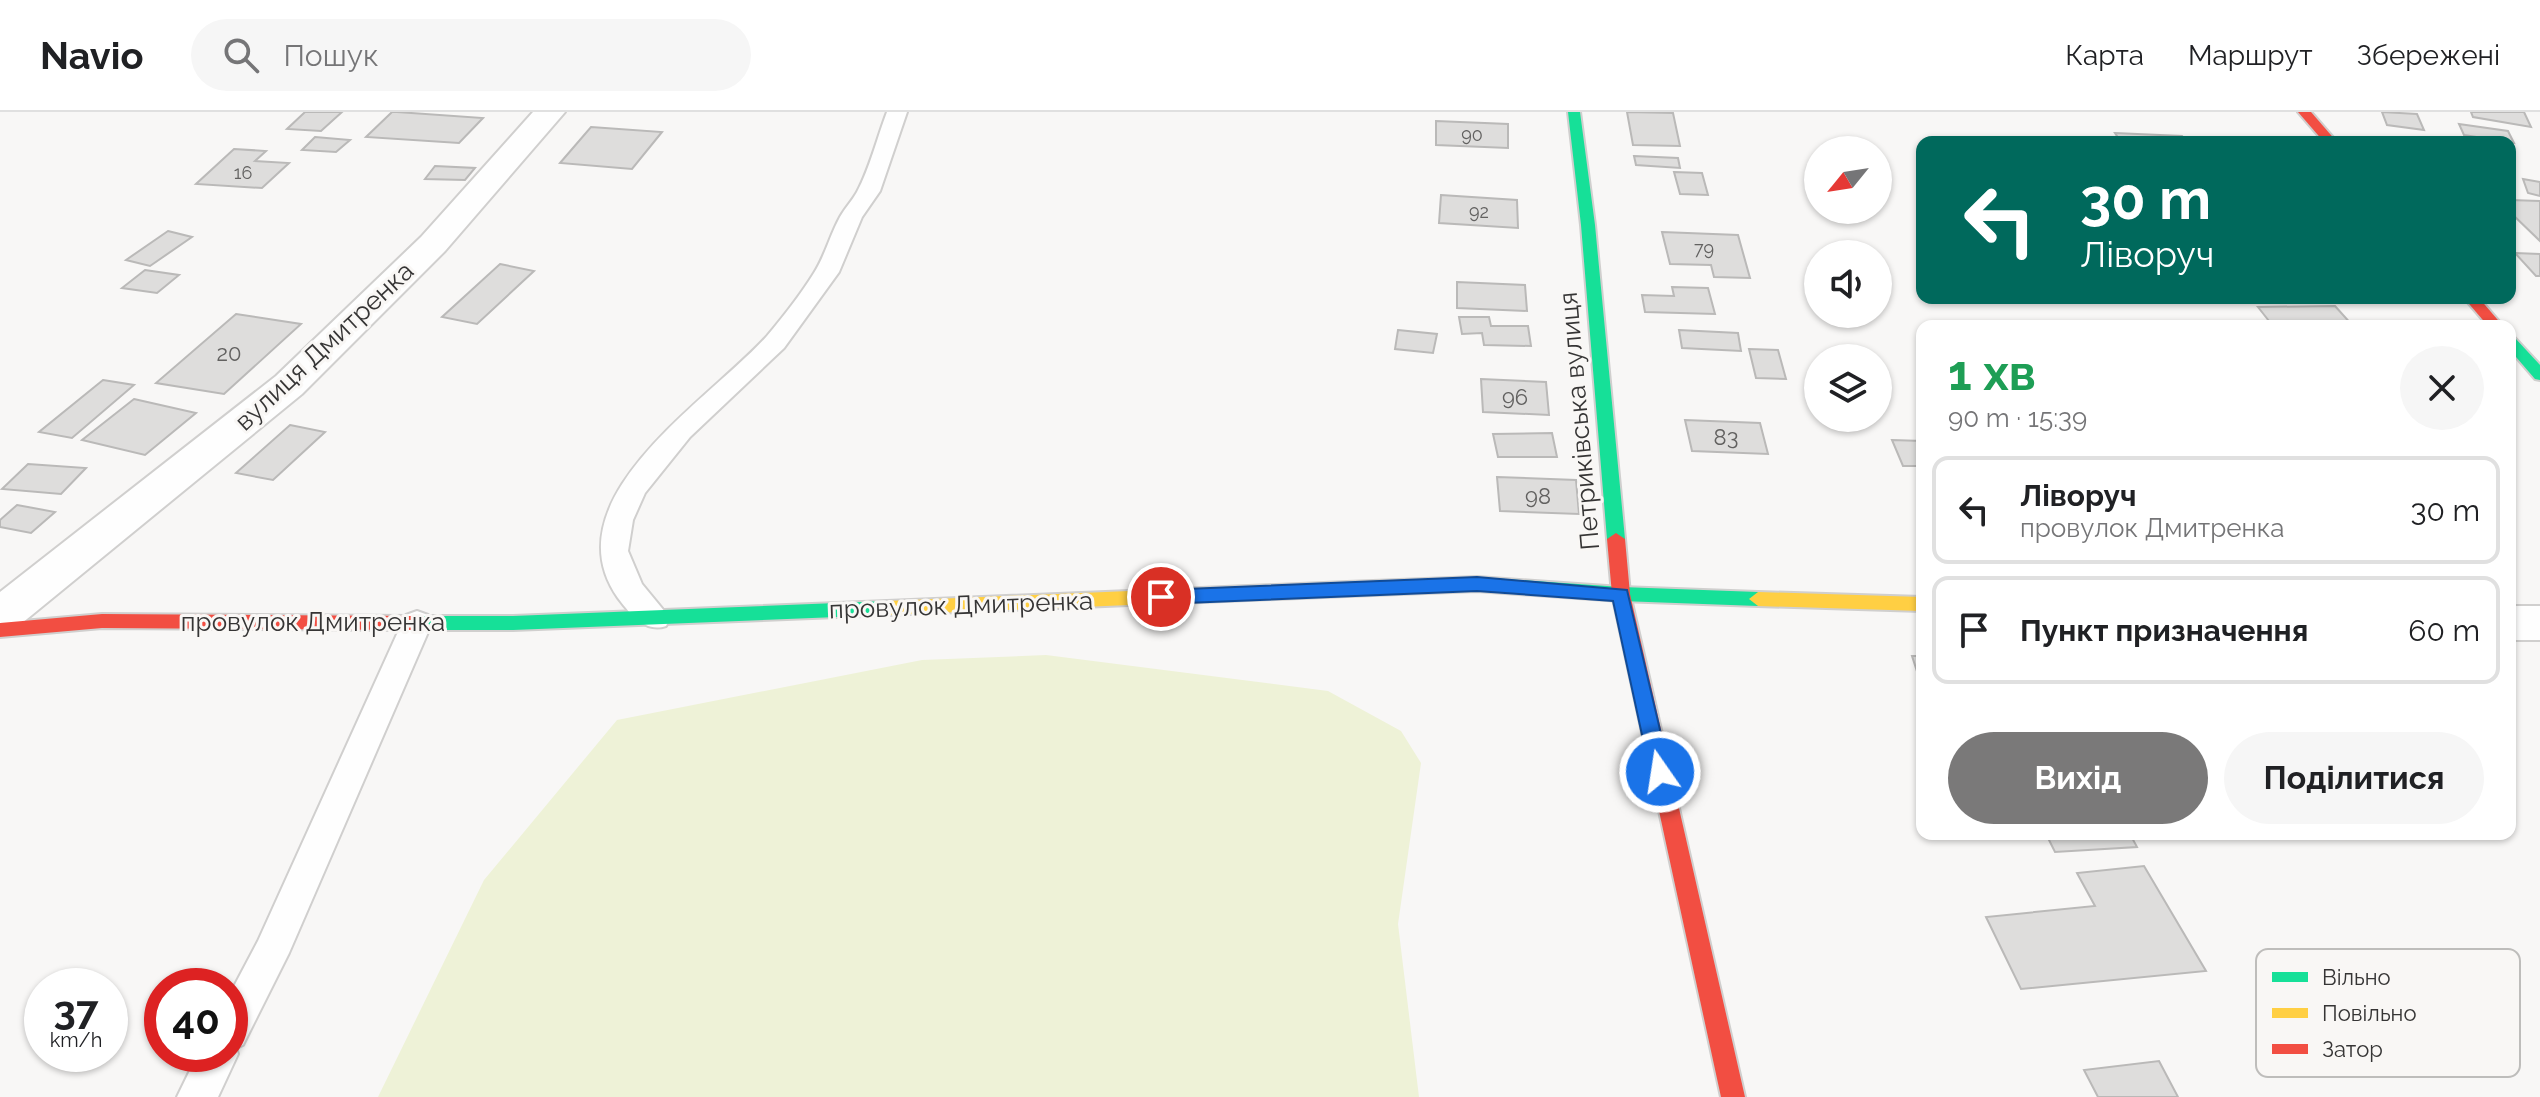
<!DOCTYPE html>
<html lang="uk">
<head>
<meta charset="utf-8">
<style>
	body { margin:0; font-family:Raleway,sans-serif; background:#f6f6f6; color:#202124; height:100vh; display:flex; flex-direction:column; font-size:30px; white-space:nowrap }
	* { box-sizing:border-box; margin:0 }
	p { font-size:26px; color:#757577 }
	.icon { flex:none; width:44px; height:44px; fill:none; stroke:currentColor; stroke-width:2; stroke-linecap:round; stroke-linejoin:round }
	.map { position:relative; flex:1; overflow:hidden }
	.sheet { position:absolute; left:1916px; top:208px; width:600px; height:520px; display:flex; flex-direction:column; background:#fff; border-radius:16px; box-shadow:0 2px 6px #0004 }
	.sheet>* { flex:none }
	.guide { position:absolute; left:1916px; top:24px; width:600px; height:168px; border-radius:16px; box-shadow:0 2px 6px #0004; background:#00695c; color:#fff; overflow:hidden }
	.needle { width:52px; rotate:240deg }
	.tools { position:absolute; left:1804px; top:24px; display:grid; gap:16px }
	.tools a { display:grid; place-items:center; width:88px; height:88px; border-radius:50%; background:#fff; box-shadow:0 2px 6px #0004; font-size:40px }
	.speed { position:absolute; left:24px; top:856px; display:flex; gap:16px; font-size:40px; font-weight:700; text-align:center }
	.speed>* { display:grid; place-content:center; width:104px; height:104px; border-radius:50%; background:#fff; box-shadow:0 2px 6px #0004; line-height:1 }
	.speed small { font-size:20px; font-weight:400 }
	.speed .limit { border:12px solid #d22; background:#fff; color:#111 }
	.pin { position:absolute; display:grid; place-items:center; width:68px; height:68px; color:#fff; margin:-34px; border:4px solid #fff; border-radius:50%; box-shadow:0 2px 8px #0007 }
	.me { position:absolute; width:88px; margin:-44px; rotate:347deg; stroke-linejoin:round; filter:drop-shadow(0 0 6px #0008) }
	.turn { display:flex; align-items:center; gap:28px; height:168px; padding:0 32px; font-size:36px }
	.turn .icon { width:104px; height:104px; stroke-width:2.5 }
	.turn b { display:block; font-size:56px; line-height:68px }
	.round { display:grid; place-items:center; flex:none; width:84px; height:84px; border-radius:42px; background:#f6f6f6 }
	.summary { display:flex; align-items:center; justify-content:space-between; height:136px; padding:0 32px }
	h1 { font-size:48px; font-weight:700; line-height:60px; color:#1e9e55 }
	.cta { display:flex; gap:16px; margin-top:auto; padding:16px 32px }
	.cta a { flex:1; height:92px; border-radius:48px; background:#7a7979; color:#fff; font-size:32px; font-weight:700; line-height:92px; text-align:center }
	.cta a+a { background:#f6f6f6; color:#202124 }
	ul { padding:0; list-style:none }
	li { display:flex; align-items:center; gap:24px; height:108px; margin:0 16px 12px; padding:0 16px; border:4px solid #e0e0e0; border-radius:16px }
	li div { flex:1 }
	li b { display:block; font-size:30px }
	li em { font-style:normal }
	header { display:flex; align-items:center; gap:48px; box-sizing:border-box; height:112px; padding:0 40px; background:#fff; border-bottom:2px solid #e0e0e0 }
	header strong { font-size:38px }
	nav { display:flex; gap:44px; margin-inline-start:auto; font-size:28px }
	.search { width:560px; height:72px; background:#f6f6f6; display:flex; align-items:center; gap:20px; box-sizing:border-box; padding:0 28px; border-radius:44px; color:#757577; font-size:30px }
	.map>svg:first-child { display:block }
</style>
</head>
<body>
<header>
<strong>Navio</strong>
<div class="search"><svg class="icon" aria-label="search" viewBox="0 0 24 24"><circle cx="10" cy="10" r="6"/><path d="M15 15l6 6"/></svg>Пошук</div>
<nav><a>Карта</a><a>Маршрут</a><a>Збережені</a></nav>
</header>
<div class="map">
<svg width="2540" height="985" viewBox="0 0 2540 985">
	<rect width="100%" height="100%" fill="#f8f7f6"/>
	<path fill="#eef2d7" d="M 1046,543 L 1328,579 L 1401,619 L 1421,651 L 1398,812 L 1419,985 L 378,985 L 484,768 L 617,608 L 922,548 Z"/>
	<g fill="#dedddc" stroke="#bab9b8" stroke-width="2">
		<path d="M 305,0 L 342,0 L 321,19 L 287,17 Z"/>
		<path d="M 392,0 L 397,0 L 483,6 L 459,31 L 366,25 Z"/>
		<path d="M 1627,0 L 1673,1 L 1680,34 L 1633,33 Z"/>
		<path d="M 2382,0 L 2417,2 L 2424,18 L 2387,13 Z"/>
		<path d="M 2471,0 L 2524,0 L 2531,15 L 2473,5 Z"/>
		<path d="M 1436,9 L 1508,12 L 1508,36 L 1436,33 Z"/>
		<path d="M 2459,12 L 2508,19 L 2514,31 L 2464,23 Z"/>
		<path d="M 591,15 L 662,20 L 632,57 L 560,51 Z"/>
		<path d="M 2115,21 L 2182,24 L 2187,30 L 2121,30 Z"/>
		<path d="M 315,25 L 350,28 L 336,40 L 302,38 Z"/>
		<path d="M 234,37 L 266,39 L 255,49 L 289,51 L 262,76 L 196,72 Z"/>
		<path d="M 1634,44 L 1678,46 L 1680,56 L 1636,53 Z"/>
		<path d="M 435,54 L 475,56 L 465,68 L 425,67 Z"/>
		<path d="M 1674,60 L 1702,61 L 1708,83 L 1680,82 Z"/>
		<path d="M 2523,67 L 2540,70 L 2540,84 L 2528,81 Z"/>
		<path d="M 1441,83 L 1517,88 L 1518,116 L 1439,111 Z"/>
		<path d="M 2510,88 L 2540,89 L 2540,129 L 2510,100 Z"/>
		<path d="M 168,119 L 192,125 L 150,154 L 126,148 Z"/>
		<path d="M 1662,120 L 1738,123 L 1750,166 L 1714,165 L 1711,153 L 1670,152 Z"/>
		<path d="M 2515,141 L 2540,142 L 2540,164 L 2536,164 Z"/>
		<path d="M 500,152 L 534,159 L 477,212 L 442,205 Z"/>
		<path d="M 145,158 L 179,163 L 157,181 L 122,176 Z"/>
		<path d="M 1457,170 L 1525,173 L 1527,199 L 1457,196 Z"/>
		<path d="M 1672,175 L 1708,176 L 1715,202 L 1645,200 L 1642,183 L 1674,184 Z"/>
		<path d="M 2335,194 L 2353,214 L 2273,214 L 2258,195 Z"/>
		<path d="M 236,202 L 301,212 L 224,282 L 156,271 Z"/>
		<path d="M 1459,205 L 1489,205 L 1491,214 L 1528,214 L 1531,234 L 1484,233 L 1482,221 L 1462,222 Z"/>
		<path d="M 1398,218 L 1437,222 L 1433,241 L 1395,237 Z"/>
		<path d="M 1679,218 L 1738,221 L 1741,239 L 1682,236 Z"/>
		<path d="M 1749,237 L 1778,238 L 1786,267 L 1756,266 Z"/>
		<path d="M 1481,267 L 1546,270 L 1549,303 L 1483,300 Z"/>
		<path d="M 103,268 L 134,273 L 72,326 L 39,320 Z"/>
		<path d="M 134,287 L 196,301 L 145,343 L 82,328 Z"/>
		<path d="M 1685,308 L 1760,311 L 1768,342 L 1692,339 Z"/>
		<path d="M 290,313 L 325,320 L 273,368 L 236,361 Z"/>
		<path d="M 1552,321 L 1557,345 L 1498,345 L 1493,322 Z"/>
		<path d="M 1892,328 L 1922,329 L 1922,354 L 1903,354 Z"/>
		<path d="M 28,352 L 86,356 L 61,382 L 2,377 Z"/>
		<path d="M 1497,365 L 1576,368 L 1579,402 L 1500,399 Z"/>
		<path d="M 17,393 L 55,400 L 31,421 L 0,415 L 0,408 Z"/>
		<path d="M 1912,544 L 1922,544 L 1922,575 Z"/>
		<path d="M 2046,722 L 2130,722 L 2137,735 L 2055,740 Z"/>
		<path d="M 2144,754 L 2206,859 L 2021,877 L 1986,805 L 2095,794 L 2077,761 Z"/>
		<path d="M 2159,949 L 2178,985 L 2098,985 L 2084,958 Z"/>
	</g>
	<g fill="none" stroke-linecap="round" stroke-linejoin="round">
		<g stroke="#d0cfce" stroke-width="4">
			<g id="lane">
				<path d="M 887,0 L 907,0 L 880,79 L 862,105 L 839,160 L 784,236 L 690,325 L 645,381 L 633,408 L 628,439 L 642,472 L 670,506 L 666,514 C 645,521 630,502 618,486 C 548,387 712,286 767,224 C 783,205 801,182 814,161 C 825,144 830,123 840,105 C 845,96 852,89 857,80 C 870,56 877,26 887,0 Z"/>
				<path d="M 417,499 L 428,503 L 432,511 L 289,841 L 243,933 L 236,936 L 238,942 L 218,985 L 177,985 L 198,942 L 230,942 L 230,882 L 258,829 L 402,511 L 406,503 Z"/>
			</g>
		</g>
		<g stroke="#d0cfce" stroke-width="4">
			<g id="street">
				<path d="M 533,0 L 565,0 L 445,139 L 302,282 L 16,516 L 0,521 L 0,480 L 276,264 L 421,125 Z"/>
				<rect x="2510" y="494" width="30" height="34"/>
			</g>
		</g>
		<g stroke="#d0cfce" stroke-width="4">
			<g id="fast">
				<path d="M 1568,0 L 1580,0 L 1595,113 L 1625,427 L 1616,433 L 1607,427 L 1581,113 Z"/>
				<path d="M 2510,224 L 2515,226 L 2540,253 L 2540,268 L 2535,267 L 2510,238 Z"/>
				<path d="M 1477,465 L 1621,475 L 1758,480 L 1767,487 L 1758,494 L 1621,489 L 1477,479 L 1347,484 L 1338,477 L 1347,470 Z"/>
				<path d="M 887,489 L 893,491 L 896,496 L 893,501 L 887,503 L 513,518 L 412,518 L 406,516 L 403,511 L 406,506 L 412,504 L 513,504 Z"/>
			</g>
		</g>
		<g stroke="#d0cfce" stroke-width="4">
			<g id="slow">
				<path d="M 1347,470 L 1356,477 L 1347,484 L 887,503 L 881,501 L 878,496 L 881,491 L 887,489 Z"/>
				<path d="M 1758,480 L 1922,485 L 1922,499 L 1758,494 L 1749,487 Z"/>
			</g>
		</g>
		<g stroke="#d0cfce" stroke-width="4">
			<g id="jam">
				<path d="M 2298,0 L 2311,0 L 2337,30 L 2324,30 Z"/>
				<path d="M 2464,186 L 2479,186 L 2503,214 L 2488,214 Z"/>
				<path d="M 1616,421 L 1625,427 L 1630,482 L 1745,985 L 1721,985 L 1612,482 L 1607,427 Z"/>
				<path d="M 102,502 L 412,504 L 418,506 L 421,511 L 418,516 L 412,518 L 102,516 L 0,525 L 0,511 Z"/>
			</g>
		</g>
		<use href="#lane" fill="#fefefe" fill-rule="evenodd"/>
		<use href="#street" fill="#fefefe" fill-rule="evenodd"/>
		<use href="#fast" fill="#16e098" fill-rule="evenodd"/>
		<use href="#slow" fill="#ffcf43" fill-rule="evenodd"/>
		<use href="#jam" fill="#f24e42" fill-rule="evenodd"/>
	</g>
	<path fill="#1a73e8" stroke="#114b97" stroke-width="2" d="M 1477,465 L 1627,478 L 1670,660 L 1668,666 L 1660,668 L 1653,666 L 1650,660 L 1613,489 L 1477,479 L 1161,492 L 1152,485 L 1161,478 Z"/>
	<g text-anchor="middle" stroke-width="6" stroke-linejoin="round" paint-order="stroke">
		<g font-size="18" fill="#626160">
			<text x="1472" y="29">90</text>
			<text x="243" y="67">16</text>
			<text x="1479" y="106">92</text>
			<text x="1704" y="143">79</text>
		</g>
		<g font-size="22" fill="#626160">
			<text x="229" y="249">20</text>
			<text x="1515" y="293">96</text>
			<text x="1726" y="333">83</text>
			<text x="1538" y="392">98</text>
		</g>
		<g font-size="26" fill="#363535" stroke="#f9f7f5">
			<text transform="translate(324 234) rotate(-43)" y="9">вулиця Дмитренка</text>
			<text transform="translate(1579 309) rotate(-95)" y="9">Петриківська вулиця</text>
			<text transform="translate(961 493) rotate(-2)" y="9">провулок Дмитренка</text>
			<text x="313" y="519">провулок Дмитренка</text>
		</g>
	</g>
	<rect x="2256" y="837" width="264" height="128" rx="12" fill="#f9f7f5" stroke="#bebdbb" stroke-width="2"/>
	<rect x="2272" y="860" width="36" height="10" fill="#16e098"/>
	<rect x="2272" y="896" width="36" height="10" fill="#ffcf43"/>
	<rect x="2272" y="932" width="36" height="10" fill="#f24e42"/>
	<g font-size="22" fill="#363535">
		<text x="2322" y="873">Вільно</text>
		<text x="2322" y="909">Повільно</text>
		<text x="2322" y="945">Затор</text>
	</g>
</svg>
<div class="tools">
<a><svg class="needle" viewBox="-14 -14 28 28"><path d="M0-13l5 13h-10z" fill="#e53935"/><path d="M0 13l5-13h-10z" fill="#757577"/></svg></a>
<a><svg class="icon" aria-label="sound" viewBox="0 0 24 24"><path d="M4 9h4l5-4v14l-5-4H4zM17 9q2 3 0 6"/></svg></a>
<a><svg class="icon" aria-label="layers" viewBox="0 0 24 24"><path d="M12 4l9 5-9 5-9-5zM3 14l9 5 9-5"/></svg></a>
</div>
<div class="speed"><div>37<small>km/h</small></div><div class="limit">40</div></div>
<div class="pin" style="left:1161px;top:485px;background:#d93025"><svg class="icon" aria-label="arrive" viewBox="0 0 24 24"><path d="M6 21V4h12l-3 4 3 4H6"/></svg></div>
<svg class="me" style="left:1660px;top:660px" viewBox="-20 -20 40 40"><circle r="17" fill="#1a73e8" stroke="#fff" stroke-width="3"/><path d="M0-11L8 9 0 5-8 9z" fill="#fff"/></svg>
<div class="guide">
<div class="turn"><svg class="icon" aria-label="left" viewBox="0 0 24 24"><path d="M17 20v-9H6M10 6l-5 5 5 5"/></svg><div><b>30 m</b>Ліворуч</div></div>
</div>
<section class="sheet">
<div class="summary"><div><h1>1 хв</h1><p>90 m · 15:39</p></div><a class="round"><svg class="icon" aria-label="close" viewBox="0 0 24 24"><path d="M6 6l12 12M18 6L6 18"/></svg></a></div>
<ul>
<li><svg class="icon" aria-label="left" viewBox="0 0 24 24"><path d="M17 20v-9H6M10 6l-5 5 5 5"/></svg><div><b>Ліворуч</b><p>провулок Дмитренка</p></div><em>30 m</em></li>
<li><svg class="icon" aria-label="arrive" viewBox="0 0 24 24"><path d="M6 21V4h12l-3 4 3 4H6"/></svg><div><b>Пункт призначення</b></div><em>60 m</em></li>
</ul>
<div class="cta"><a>Вихід</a><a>Поділитися</a></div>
</section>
</div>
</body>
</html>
